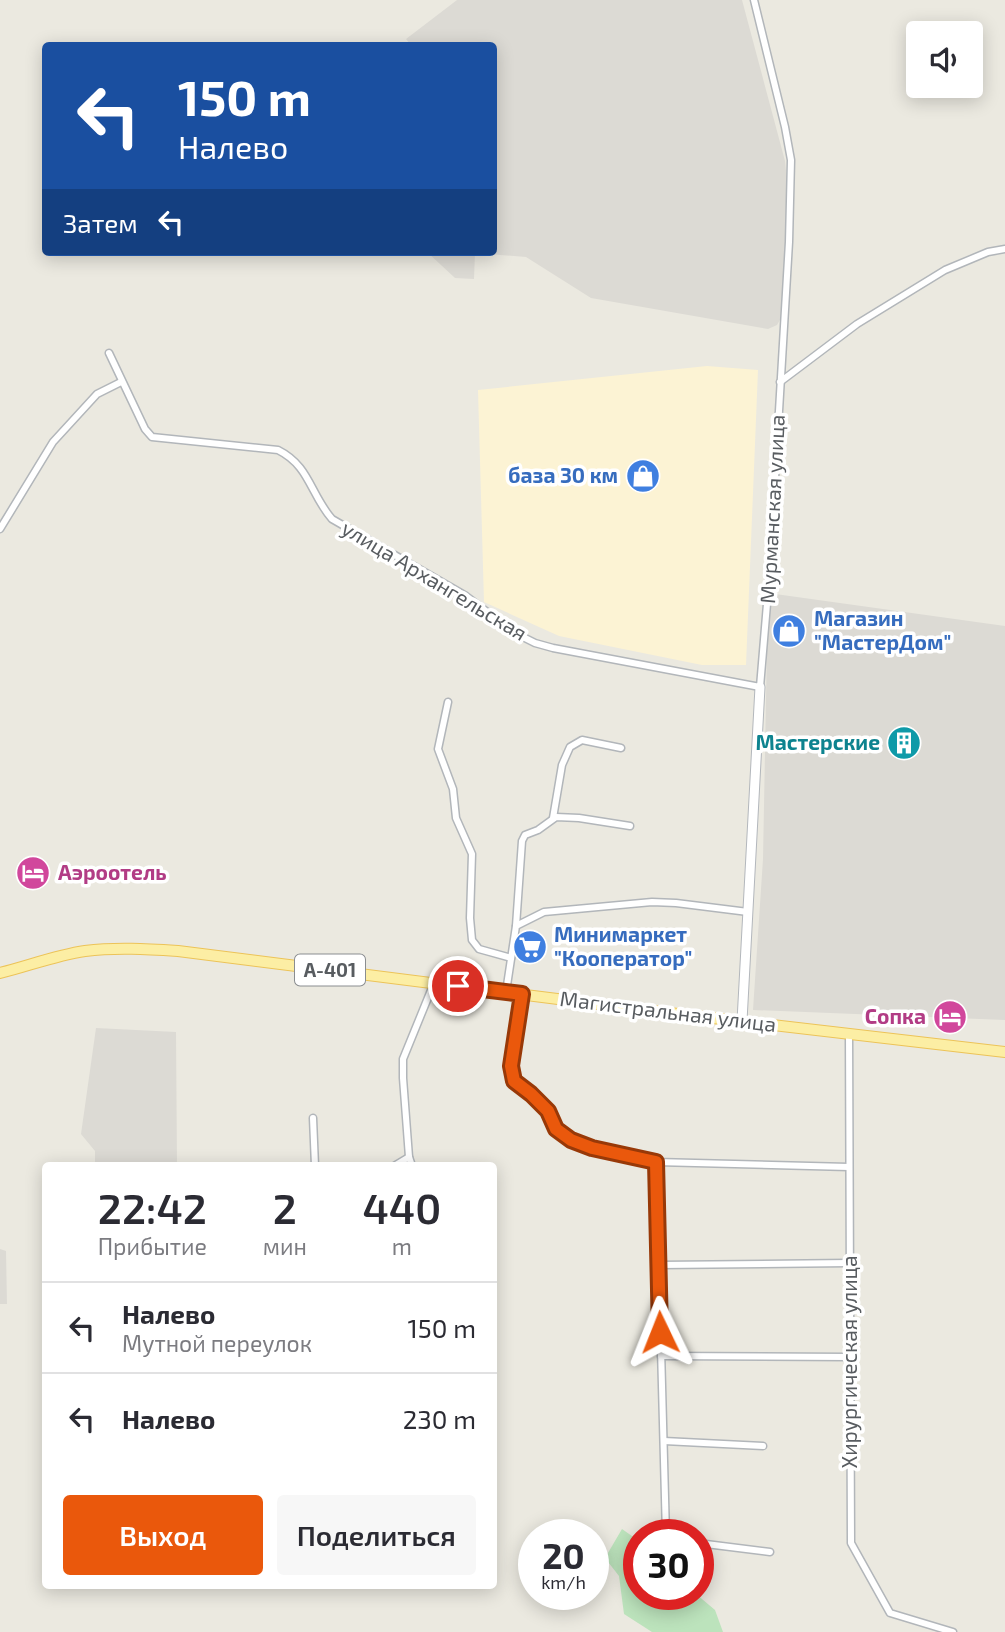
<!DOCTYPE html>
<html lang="ru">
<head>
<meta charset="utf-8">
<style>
	body { margin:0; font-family:"Exo 2",sans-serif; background:#f7f7f7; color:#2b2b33; height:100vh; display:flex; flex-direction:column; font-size:26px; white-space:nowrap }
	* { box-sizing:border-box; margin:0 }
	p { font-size:23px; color:#7c7c81 }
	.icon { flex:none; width:38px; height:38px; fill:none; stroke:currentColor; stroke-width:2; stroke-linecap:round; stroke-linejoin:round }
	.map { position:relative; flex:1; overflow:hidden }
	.panel { position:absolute; left:42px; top:1162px; width:455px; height:427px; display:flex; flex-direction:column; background:#fff; border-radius:7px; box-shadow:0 4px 18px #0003 }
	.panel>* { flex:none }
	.hud { position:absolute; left:42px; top:42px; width:455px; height:214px; border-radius:7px; box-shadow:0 4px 18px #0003; background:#1a4fa0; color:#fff; overflow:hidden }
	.controls { position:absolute; left:906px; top:21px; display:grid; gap:14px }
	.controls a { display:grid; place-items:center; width:77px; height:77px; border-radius:7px; background:#fff; box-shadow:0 4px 18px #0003; font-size:35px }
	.speed { position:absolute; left:518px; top:1519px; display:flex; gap:14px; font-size:35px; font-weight:700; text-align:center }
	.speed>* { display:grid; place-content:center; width:91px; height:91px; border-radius:50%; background:#fff; box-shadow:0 4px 18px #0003; line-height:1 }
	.speed small { font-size:18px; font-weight:400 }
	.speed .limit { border:10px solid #d22; background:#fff; color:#111 }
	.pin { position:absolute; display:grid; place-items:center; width:60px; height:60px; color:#fff; margin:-30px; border:4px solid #fff; border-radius:50%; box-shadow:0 2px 7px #0007 }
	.me { position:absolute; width:77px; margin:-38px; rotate:358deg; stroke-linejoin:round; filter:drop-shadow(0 0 5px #0008) }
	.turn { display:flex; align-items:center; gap:24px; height:147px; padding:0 21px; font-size:32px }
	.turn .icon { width:91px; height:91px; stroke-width:2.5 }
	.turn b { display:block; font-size:49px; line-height:60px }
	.then { display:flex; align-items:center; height:66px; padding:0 21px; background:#0003; gap:14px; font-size:26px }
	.eta { display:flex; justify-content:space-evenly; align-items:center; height:119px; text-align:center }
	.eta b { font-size:42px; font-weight:600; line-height:49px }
	.button { display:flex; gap:14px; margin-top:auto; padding:14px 21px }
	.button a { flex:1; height:80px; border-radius:7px; background:#ea580c; color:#fff; font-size:28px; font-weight:600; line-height:80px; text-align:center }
	.button a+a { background:#f7f7f7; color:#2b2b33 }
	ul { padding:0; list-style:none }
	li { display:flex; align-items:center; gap:21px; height:91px; padding:0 21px; border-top:2px solid #e1e1e2 }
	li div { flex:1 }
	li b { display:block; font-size:26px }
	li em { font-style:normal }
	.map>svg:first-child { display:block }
</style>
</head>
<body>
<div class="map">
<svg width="1005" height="1632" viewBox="0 0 1005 1632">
	<rect width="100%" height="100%" fill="#ebe9e0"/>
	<path fill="#fcf3d4" d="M 707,366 L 758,370 L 746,665 L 702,665 L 559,636 L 484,602 L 478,390 Z"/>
	<g fill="#dcdad4">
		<path d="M 457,0 L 742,0 L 785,161 L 788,191 L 786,249 L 781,318 L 777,325 L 768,329 L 591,298 L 526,257 L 475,253 L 474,279 L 455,278 L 427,252 L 494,252 L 494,46 L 411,45 L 406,39 Z"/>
		<path d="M 768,593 L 1005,626 L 1005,1020 L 753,1010 L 763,859 Z"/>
		<path d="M 96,1028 L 176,1032 L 177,1165 L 95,1165 L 95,1151 L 81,1134 Z"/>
		<path d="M 0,1249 L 6,1251 L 7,1304 L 0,1304 Z"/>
	</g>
	<path fill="#bce3bc" d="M 622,1529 L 639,1541 L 639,1594 L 696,1594 L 715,1610 L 723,1632 L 652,1632 L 624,1614 L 619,1576 L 605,1558 Z"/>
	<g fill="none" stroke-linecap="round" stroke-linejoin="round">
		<g stroke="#b2b6ba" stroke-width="9">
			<g id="street">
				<path d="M 109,353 L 145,429 L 152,437 L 278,450 C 310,466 310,494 332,519 L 466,596 L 515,633 L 535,643 L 553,648 L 760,687 L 769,580 L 789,242 L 791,160 L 785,127 L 754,0"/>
				<path d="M 780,382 L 857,324 L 945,270 L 988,252 L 1005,249"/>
				<path d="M 0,529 L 53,442 L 97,394 L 121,382"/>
				<path d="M 448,702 L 438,749 L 453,789 L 456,818 L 472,854 L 470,918 L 472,940 L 479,949 L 511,958"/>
				<path d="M 553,818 L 562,765 L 570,747 L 582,740 L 621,748"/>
				<path d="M 516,926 L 522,841 L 525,835 L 538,830 L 556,817 L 579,818 L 630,826"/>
				<path d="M 506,992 L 516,926 L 544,912 L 652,902 L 676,903 L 748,912"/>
				<path d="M 522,994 L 511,1066 L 515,1081 L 531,1094 L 548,1111 L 556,1129 L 571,1140 L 592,1148 L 656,1162 L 849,1167"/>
				<path d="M 849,1034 L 851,1543 L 890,1613 L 953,1632"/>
				<path d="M 313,1118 L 315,1166"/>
				<path d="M 656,1162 L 666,1535"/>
				<path d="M 394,1166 L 409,1157"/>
				<path d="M 412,1166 L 409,1157 L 403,1078 L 403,1059 L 434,983"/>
				<path d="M 659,1265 L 850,1263"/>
				<path d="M 661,1356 L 850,1357"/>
				<path d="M 664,1441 L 763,1446"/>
				<path d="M 698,1543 L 770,1552"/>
			</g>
		</g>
		<g stroke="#b3b7bc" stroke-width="11">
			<path id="secondary" d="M 742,1021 L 760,687"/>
		</g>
		<g stroke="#ecc358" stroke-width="12">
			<path id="primary" d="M 0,973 C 28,966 57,955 85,951 C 116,947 147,949 178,951 L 661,1012 L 1005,1052"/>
		</g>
		<use href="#street" stroke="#fff" stroke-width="6"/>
		<use href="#secondary" stroke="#fff" stroke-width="9"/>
		<use href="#primary" stroke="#fceea4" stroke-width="10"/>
	</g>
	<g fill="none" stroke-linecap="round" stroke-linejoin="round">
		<g stroke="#983908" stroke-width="18">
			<path id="route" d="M 458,986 L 522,994 L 511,1066 L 514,1081 L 531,1094 L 548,1111 L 556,1129 L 571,1140 L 592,1148 L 656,1162 L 660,1332"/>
		</g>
		<use href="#route" stroke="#ea580c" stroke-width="12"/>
	</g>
	<defs>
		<g id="shop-disc" transform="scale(1.75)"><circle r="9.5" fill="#3f7fe0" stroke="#fff"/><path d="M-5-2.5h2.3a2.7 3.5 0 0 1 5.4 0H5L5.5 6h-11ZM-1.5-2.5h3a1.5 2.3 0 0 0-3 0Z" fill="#fff"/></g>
		<g id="building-disc" transform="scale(1.75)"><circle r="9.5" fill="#0f9aa8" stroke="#fff"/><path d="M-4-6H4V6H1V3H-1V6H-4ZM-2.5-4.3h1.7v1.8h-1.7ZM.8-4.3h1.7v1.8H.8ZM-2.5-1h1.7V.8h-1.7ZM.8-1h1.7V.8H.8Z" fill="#fff"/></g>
		<g id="hotel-disc" transform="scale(1.75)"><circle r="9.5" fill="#d1479c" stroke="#fff"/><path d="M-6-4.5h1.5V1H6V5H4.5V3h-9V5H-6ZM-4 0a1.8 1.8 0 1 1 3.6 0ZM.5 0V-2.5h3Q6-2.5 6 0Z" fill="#fff"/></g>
		<g id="supermarket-disc" transform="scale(1.75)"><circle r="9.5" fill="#3f7fe0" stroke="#fff"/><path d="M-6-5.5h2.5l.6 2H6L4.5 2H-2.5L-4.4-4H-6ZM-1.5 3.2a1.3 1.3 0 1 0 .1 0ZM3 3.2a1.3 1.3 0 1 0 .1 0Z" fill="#fff"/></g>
	</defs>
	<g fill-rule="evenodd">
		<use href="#shop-disc" x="643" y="476"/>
		<use href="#shop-disc" x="789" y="631"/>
		<use href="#building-disc" x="904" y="743"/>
		<use href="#hotel-disc" x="33" y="873"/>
		<use href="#supermarket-disc" x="530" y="947"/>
		<use href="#hotel-disc" x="950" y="1017"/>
	</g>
	<g text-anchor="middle" stroke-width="7" stroke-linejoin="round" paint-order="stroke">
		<rect fill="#fff" stroke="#8a8d90" stroke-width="2" x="295" y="954.5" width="70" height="31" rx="5"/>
		<g font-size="19" font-weight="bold" fill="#585c60">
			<text x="330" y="977">А-401</text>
		</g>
		<g font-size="21" font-weight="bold" fill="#366cbe" stroke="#fff" text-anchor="start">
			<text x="618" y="483" text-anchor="end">база 30 км</text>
			<text x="814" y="626">Магазин<tspan x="814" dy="24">"МастерДом"</tspan></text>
			<text x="554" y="942">Минимаркет<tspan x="554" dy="24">"Кооператор"</tspan></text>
		</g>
		<g font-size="21" fill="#585c60" stroke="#fff">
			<text transform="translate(773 509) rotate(-87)" y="7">Мурманская улица</text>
			<text transform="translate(434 581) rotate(31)" y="7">улица Архангельская</text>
			<text transform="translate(668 1012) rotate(7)" y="7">Магистральная улица</text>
			<text transform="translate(850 1362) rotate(-90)" y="7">Хирургическая улица</text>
		</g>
		<g font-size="21" font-weight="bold" fill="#0d838f" stroke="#fff" text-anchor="end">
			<text x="880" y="750">Мастерские</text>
		</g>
		<g font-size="21" font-weight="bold" fill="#b23c85" stroke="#fff" text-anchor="start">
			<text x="58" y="880">Аэроотель</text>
			<text x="926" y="1024" text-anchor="end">Сопка</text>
		</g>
	</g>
</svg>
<div class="controls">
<a><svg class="icon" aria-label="sound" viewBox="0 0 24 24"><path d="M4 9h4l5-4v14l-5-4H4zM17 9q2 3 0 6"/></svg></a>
</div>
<div class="speed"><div>20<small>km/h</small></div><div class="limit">30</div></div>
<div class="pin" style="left:458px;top:986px;background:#d93025"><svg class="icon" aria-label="arrive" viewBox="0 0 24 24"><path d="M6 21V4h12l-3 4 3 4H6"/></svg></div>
<svg class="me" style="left:660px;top:1332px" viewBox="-20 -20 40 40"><path d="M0-17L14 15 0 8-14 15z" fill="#ea580c" stroke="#fff" stroke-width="4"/></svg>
<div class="hud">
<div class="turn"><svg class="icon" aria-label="left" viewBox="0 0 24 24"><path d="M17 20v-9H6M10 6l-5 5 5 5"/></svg><div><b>150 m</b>Налево</div></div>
<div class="then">Затем<svg class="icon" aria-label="left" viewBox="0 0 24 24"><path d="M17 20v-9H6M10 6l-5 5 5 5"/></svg></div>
</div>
<section class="panel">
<div class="eta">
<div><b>22:42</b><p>Прибытие</p></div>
<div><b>2</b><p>мин</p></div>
<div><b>440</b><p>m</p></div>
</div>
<ul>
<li><svg class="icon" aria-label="left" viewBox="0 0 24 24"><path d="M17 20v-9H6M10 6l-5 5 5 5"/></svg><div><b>Налево</b><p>Мутной переулок</p></div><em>150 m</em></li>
<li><svg class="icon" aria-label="left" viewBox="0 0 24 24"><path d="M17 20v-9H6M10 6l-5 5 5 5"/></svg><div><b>Налево</b></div><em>230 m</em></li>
</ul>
<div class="button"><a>Выход</a><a>Поделиться</a></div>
</section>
</div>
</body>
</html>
